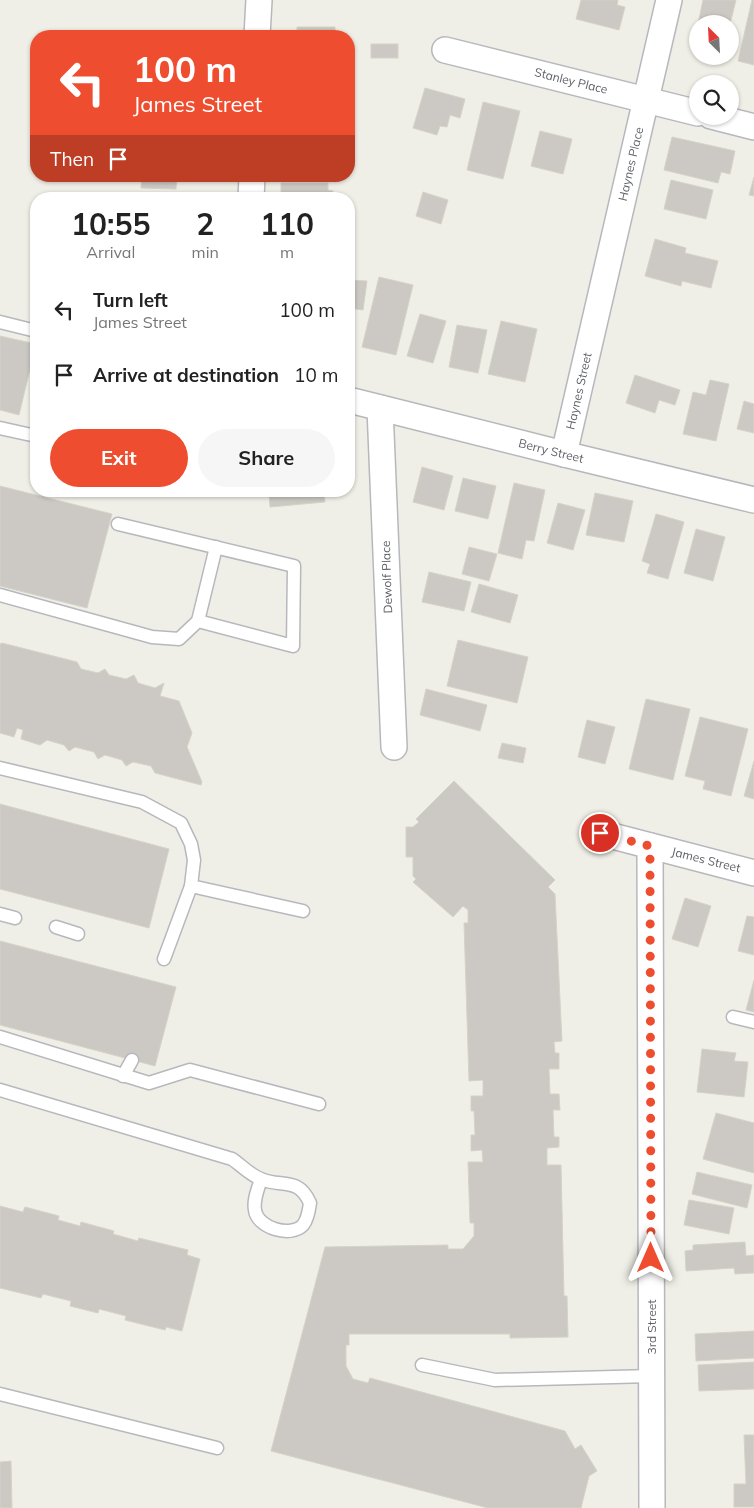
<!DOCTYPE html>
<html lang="en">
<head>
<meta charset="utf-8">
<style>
	body { margin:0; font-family:Mulish,sans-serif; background:#f6f6f6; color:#222; height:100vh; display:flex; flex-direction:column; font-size:19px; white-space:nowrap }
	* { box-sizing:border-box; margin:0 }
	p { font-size:16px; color:#767676 }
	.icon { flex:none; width:28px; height:28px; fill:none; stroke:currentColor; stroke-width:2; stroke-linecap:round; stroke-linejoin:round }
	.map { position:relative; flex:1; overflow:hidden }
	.sheet { position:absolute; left:30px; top:192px; width:325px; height:305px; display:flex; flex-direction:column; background:#fff; border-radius:20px; box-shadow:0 1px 4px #0004 }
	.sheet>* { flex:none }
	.guide { position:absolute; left:30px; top:30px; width:325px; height:152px; border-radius:20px; box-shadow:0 1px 4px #0004; background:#ee4d2f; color:#fff; overflow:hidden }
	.needle { width:32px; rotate:336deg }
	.controls { position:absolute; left:689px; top:15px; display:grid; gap:10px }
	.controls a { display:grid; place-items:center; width:50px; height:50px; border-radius:50%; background:#fff; box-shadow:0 1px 4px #0004; font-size:25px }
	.pin { position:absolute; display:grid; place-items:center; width:42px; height:42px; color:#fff; margin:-21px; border:2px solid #fff; border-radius:50%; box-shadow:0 1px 5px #0007 }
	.me { position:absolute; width:55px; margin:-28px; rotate:0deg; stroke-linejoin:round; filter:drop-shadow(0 0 4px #0008) }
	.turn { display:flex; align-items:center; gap:18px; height:105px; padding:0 20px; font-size:22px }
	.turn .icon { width:65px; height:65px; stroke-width:2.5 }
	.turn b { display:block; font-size:35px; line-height:42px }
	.then { display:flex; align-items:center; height:48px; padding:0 20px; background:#0003; gap:10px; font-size:19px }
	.eta { display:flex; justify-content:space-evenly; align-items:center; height:85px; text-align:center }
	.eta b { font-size:30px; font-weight:700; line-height:35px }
	.cta { display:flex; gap:10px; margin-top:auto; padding:10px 20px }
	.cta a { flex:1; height:58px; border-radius:30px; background:#ee4d2f; color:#fff; font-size:20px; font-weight:700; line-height:58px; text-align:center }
	.cta a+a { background:#f6f6f6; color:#222 }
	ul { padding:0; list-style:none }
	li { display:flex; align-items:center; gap:15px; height:65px; padding:0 20px }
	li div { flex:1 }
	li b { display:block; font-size:19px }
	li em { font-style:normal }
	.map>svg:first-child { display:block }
</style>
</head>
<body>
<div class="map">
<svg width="754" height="1508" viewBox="0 0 754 1508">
	<rect width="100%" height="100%" fill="#f0efe7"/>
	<g fill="#ccc9c4" stroke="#d6d2c5">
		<path d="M 581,0 L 618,0 L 617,5 L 625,7 L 619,30 L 576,19 Z"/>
		<path d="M 703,0 L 736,0 L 730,24 L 698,24 Z"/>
		<path d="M 752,0 L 754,0 L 754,65 L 738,61 Z"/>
		<path d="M 698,24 L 698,48 L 692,46 Z"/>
		<path d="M 297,27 L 335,27 L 335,36 L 290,36 L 290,33 L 297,33 Z"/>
		<rect x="371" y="44" width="27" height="14"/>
		<path d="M 425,88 L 465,99 L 460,118 L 450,115 L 447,127 L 440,126 L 437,135 L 413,128 Z"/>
		<path d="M 483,102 L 520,111 L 503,179 L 467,170 Z"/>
		<path d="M 540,131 L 572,139 L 563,174 L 531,166 Z"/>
		<path d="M 672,137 L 735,151 L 730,174 L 721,172 L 718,183 L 664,170 Z"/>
		<path d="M 142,176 L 177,176 L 176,189 L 141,188 Z"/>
		<path d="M 754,177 L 754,196 L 749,195 Z"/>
		<path d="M 671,180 L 713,190 L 706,219 L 664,209 Z"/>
		<path d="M 281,183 L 328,183 L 328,190 L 333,191 L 333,199 L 281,199 Z"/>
		<path d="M 423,192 L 448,200 L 441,224 L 416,216 Z"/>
		<path d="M 349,237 L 353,238 L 349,258 Z"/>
		<path d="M 655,239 L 686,248 L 685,253 L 718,261 L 711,288 L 682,281 L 681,286 L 645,276 Z"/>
		<path d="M 379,277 L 413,285 L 396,355 L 362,347 Z"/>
		<path d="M 349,280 L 367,281 L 363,310 L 349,308 Z"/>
		<path d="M 420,314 L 446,321 L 433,363 L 407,356 Z"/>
		<path d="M 501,321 L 537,329 L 525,382 L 488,374 Z"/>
		<path d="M 457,325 L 487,330 L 478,373 L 449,367 Z"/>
		<path d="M 0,336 L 36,344 L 19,415 L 0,410 Z"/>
		<path d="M 635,375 L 680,390 L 675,405 L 659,400 L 655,413 L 626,403 Z"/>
		<path d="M 710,380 L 729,384 L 716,441 L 683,434 L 693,392 L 706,395 Z"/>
		<path d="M 744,401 L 754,404 L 754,433 L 737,429 Z"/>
		<path d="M 422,467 L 453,476 L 444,510 L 413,502 Z"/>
		<path d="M 463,478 L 496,486 L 488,519 L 455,511 Z"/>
		<path d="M 514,483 L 545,490 L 534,541 L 526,540 L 522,559 L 498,553 Z"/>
		<path d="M 0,486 L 112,514 L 87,608 L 0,586 Z"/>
		<path d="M 269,491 L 324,491 L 325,502 L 270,507 Z"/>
		<path d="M 595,493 L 633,501 L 624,542 L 586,535 Z"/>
		<path d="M 558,503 L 585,510 L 573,550 L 547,543 Z"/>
		<path d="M 656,514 L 684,522 L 668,579 L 647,573 L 650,564 L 642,561 Z"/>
		<path d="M 696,529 L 725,537 L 713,581 L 684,573 Z"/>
		<path d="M 469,547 L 497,554 L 489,581 L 462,574 Z"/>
		<path d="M 429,572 L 471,582 L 464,611 L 422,602 Z"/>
		<path d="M 479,584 L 518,595 L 510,623 L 471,612 Z"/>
		<path d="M 458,640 L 528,657 L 517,703 L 447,686 Z"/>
		<path d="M 2,643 L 77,662 L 81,669 L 98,673 L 105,669 L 109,675 L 126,679 L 134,675 L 138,683 L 155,688 L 164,683 L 160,696 L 179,701 L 192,733 L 187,747 L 202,782 L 201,785 L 155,773 L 151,766 L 133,762 L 126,766 L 122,760 L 105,755 L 98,759 L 94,752 L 75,747 L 69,751 L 64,745 L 47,740 L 40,745 L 21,739 L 23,730 L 17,728 L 14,737 L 0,733 L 0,644 Z"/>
		<path d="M 426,689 L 487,705 L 480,731 L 420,715 Z"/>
		<path d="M 646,699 L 690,709 L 673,780 L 629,769 Z"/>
		<path d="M 700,717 L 748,729 L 731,796 L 703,789 L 705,781 L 685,776 Z"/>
		<path d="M 587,720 L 615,727 L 605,764 L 578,757 Z"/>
		<path d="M 502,743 L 526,748 L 523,763 L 498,758 Z"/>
		<path d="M 754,761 L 754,799 L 744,796 Z"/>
		<path d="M 454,781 L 555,880 L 548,887 L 555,894 L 562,1041 L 554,1042 L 555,1053 L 559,1053 L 559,1069 L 549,1069 L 550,1094 L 559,1094 L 560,1110 L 553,1110 L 554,1137 L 559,1137 L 559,1147 L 547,1148 L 547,1165 L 561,1165 L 564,1296 L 567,1296 L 568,1337 L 510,1338 L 510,1334 L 349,1334 L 349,1345 L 346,1345 L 346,1366 L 353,1379 L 368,1383 L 370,1378 L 565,1431 L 575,1449 L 581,1445 L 597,1471 L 589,1476 L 581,1508 L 488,1508 L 271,1451 L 325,1247 L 448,1245 L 448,1249 L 463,1249 L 474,1236 L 474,1223 L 470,1223 L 468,1162 L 483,1162 L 482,1150 L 471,1151 L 471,1135 L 475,1135 L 474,1111 L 471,1111 L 471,1096 L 483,1096 L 483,1080 L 469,1081 L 464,923 L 468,923 L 468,910 L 463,906 L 453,917 L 413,882 L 416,879 L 413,876 L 413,857 L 406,857 L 406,827 L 413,827 L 419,822 L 416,819 Z"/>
		<path d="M 0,804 L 169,849 L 149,928 L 0,889 Z"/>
		<path d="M 685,898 L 711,906 L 698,947 L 672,939 Z"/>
		<path d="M 747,916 L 754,917 L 754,955 L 738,951 Z"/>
		<path d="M 0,941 L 176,987 L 155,1066 L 0,1025 Z"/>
		<path d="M 754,980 L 754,1012 L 746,1010 Z"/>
		<path d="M 702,1049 L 736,1053 L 734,1061 L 748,1062 L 744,1097 L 697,1092 Z"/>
		<path d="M 716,1113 L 754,1123 L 754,1173 L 703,1159 Z"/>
		<path d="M 697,1172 L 752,1185 L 747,1208 L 692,1194 Z"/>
		<path d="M 689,1200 L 734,1208 L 729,1234 L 684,1225 Z"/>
		<path d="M 0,1206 L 23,1212 L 25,1207 L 59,1216 L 58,1220 L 80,1226 L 81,1222 L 114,1231 L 113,1234 L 138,1241 L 139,1238 L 188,1250 L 187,1255 L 200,1259 L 182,1331 L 166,1327 L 165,1330 L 125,1320 L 126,1316 L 99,1309 L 98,1313 L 70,1306 L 71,1301 L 43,1294 L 41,1298 L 0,1288 Z"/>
		<path d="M 745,1242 L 746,1256 L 754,1255 L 754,1273 L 735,1274 L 734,1268 L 686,1271 L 685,1251 L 693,1250 L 693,1245 Z"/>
		<path d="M 754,1331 L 754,1358 L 696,1361 L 695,1334 Z"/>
		<path d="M 754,1362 L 754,1389 L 699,1391 L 698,1365 Z"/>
		<path d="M 744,1435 L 754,1435 L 754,1507 L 734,1507 L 734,1484 L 746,1484 Z"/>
		<path d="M 11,1461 L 12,1508 L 0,1508 L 0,1462 Z"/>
	</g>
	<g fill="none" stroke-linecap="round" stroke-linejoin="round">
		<g stroke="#b7b8bd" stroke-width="15">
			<g id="service">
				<path d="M 0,322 L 36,331"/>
				<path d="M 0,428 L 36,436"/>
				<path d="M 0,595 L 152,637 L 179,639 L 198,621 L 293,646 L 294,566 L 118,524"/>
				<path d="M 198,621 L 216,547"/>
				<path d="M 0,768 L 142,802 L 181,823 L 191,844 L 194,860 L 191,886 L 164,959"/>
				<path d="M 191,886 L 303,911"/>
				<path d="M 0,914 L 15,918"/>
				<path d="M 56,927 L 78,934"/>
				<path d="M 733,1017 L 754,1022"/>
				<path d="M 0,1037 L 149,1083 L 190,1070 L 319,1104"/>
				<path d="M 123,1076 L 132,1060"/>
				<path d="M 0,1090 L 232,1159 C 241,1165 250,1175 261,1179 C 281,1188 298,1176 310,1203 C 309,1210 308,1219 303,1225 C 291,1238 257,1228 255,1210 C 253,1200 258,1189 261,1179"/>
				<path d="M 422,1365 L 495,1380 L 652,1376"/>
				<path d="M 0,1394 L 217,1448"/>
			</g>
		</g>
		<g stroke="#b7b8bd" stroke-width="28">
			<g id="minor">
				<path d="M 257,36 L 259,0"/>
				<path d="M 445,50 L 698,113"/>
				<path d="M 711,116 L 754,127"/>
				<path d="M 251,199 L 252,176"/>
				<path d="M 349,400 L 564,454 L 754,500"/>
				<path d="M 380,408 L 394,747"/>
				<path d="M 564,454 L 669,0"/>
				<path d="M 601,833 L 754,873"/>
				<path d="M 650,846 L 652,1508"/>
			</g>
		</g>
		<use href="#service" stroke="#fff" stroke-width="12"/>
		<use href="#minor" stroke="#fff" stroke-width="25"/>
	</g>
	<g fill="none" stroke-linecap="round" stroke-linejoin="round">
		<path stroke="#ee4d2f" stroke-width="9" stroke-dasharray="0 16.2" d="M 600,833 L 650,846 L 651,1258"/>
	</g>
	<g text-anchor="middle" stroke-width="5" stroke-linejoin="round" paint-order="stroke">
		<g font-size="12" fill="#5e6167" stroke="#fff">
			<text transform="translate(571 81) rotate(14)" y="4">Stanley Place</text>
			<text transform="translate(631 164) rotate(-77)" y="4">Haynes Place</text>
			<text transform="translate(579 391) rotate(-77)" y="4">Haynes Street</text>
			<text transform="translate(551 451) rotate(14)" y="4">Berry Street</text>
			<text transform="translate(387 577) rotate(-92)" y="4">Dewolf Place</text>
			<text transform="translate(706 860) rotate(14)" y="4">James Street</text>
			<text transform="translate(652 1327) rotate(-90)" y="4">3rd Street</text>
		</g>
	</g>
</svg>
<div class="controls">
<a><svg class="needle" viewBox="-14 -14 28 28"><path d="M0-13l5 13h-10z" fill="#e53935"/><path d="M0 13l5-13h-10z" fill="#767676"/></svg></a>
<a><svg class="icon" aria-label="search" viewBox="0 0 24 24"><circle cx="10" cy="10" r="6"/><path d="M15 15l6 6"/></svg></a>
</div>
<div class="pin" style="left:600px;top:833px;background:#d93025"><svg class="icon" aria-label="arrive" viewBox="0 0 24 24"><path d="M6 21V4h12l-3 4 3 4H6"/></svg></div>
<svg class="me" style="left:651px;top:1258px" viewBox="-20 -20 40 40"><path d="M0-17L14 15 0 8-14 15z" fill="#ee4d2f" stroke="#fff" stroke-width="4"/></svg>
<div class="guide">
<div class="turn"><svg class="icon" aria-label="left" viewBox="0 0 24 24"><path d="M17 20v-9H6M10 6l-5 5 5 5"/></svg><div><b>100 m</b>James Street</div></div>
<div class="then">Then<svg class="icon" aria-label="arrive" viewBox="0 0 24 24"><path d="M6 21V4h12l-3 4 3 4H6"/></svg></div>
</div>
<section class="sheet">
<div class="eta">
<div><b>10:55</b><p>Arrival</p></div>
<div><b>2</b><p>min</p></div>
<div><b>110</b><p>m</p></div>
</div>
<ul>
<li><svg class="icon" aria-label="left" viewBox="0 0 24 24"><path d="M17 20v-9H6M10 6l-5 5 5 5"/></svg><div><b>Turn left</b><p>James Street</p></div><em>100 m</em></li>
<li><svg class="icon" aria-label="arrive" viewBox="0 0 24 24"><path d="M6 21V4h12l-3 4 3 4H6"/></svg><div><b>Arrive at destination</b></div><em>10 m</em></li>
</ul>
<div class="cta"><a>Exit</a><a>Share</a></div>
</section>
</div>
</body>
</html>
